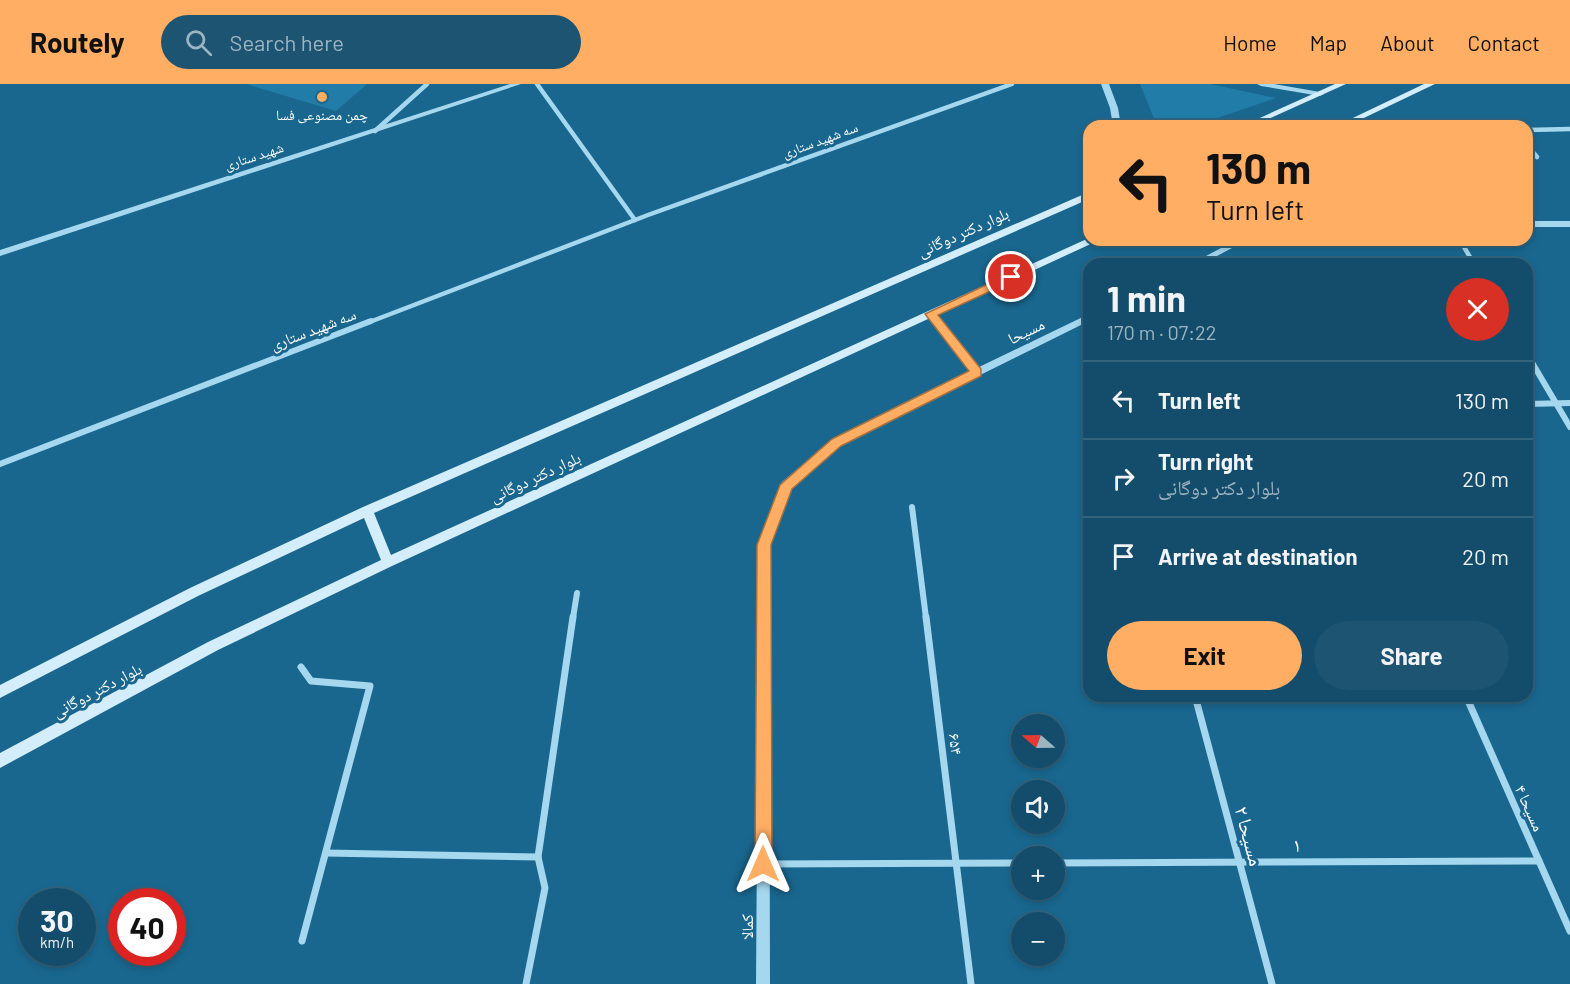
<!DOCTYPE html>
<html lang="en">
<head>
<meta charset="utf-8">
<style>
	body { margin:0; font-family:Barlow,"Noto Naskh Arabic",sans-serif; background:#1c5471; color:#f1f3f6; height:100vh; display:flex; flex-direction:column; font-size:22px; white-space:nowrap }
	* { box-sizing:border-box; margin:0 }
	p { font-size:20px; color:#9db4c1 }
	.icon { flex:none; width:33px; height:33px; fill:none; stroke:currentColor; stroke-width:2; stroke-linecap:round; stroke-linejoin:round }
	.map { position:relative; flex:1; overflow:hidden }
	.drawer { position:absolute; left:1083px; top:174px; width:450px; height:444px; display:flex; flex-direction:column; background:#134d6b; border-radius:18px; box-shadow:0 3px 9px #0003,0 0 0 2px #32647e }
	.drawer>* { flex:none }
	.hud { position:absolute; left:1083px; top:36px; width:450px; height:126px; border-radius:18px; box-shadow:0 3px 9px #0003,0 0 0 2px #32647e; background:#ffae63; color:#111; overflow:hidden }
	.needle { width:39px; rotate:290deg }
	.controls { position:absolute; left:1011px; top:630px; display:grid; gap:12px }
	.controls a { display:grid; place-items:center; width:54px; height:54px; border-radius:50%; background:#134d6b; box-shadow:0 3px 9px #0003,0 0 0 2px #32647e; font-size:30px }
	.speed { position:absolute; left:18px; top:804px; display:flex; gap:12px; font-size:30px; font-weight:700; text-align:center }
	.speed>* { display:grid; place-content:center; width:78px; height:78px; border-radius:50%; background:#134d6b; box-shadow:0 3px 9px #0003,0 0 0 2px #32647e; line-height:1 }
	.speed small { font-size:15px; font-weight:400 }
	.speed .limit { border:9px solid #d22; background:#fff; color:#111 }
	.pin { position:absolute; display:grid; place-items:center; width:51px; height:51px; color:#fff; margin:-26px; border:3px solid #fff; border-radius:50%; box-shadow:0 2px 6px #0007 }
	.me { position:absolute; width:66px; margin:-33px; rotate:0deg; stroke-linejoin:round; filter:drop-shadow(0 0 4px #0008) }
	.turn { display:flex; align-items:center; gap:21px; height:126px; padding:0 24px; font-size:27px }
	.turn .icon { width:78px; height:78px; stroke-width:2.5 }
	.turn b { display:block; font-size:42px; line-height:51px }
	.round { display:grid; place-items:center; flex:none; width:63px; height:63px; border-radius:32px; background:#1c5471 }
	.overview { display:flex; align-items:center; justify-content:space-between; height:102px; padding:0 24px }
	h1 { font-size:36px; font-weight:700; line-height:45px }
	.primary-button { display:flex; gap:12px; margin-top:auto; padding:12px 24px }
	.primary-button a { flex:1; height:69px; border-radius:36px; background:#ffae63; color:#111; font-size:24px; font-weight:700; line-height:69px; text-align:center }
	.primary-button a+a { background:#1c5471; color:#f1f3f6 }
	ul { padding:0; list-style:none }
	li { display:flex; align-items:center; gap:18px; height:78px; padding:0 24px; border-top:2px solid #32647e }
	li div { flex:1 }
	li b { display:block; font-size:22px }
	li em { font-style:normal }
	header { display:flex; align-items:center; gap:36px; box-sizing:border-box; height:84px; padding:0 30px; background:#ffae63; color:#111 }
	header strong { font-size:28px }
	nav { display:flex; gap:33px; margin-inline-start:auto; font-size:21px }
	.search { width:420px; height:54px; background:#1c5471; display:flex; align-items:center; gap:15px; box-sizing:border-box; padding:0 21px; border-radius:33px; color:#9db4c1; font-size:22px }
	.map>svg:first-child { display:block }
</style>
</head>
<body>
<header>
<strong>Routely</strong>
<div class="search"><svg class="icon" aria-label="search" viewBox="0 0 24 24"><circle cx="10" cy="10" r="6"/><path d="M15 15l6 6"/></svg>Search here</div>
<nav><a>Home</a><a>Map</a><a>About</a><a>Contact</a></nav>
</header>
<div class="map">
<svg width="1570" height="900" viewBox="0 0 1570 900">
	<rect width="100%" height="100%" fill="#19678f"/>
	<g fill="#217da8">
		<path d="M 246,0 L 367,0 L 336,27 Z"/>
		<path d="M 1140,0 L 1210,0 L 1276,14 L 1194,42 L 1157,42 Z"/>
	</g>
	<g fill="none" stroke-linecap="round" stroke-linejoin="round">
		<g stroke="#a5d7ef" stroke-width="4.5">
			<path d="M 537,0 L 635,136"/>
			<path d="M 1527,46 L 1570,45"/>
			<path d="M 375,47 L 427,0"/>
			<path d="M 1527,61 L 1537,73"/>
			<path d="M 1460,156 L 1474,180"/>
			<path d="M 367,239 L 648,131 L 1012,0"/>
		</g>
		<g stroke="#a5d7ef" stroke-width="6">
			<path d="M 1527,270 L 1570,343"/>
			<path d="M 1527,320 L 1570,319"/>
			<path d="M 0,380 L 371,237"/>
			<path d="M 912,423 L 926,534"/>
			<path d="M 573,534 L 577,509"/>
		</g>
		<g stroke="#a5d7ef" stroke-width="7">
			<path d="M 926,533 L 971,900"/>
			<path d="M 301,583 L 311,597 L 370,602 L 302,857"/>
			<path d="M 1195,612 L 1272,900"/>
			<path d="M 1466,612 L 1570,847"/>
			<path d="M 326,769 L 538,773"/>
			<path d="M 1054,779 L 1539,777"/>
			<path d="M 764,780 L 1022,779"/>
			<path d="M 526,900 L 545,804 L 538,773 L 573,533"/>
		</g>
		<g fill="#a5d7ef" fill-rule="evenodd">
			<path d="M 510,0 L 521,0 L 0,172 L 0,166 Z"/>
			<path d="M 1101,0 L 1109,0 L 1118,24 L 1121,42 L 1113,42 L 1110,24 Z"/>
			<path d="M 1257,0 L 1274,0 L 1320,8 L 1324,10 L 1320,12 L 1261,2 Z"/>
			<rect x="1527" y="137" width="43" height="6"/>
			<path d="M 1236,156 L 1247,156 L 1202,180 L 1191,180 Z"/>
			<path d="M 931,227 L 934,228 L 979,283 L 1089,230 L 1089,237 L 839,361 L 790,403 L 769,461 L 770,900 L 756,900 L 759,461 L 782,398 L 833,355 L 971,287 L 928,232 L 928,228 Z"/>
		</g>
		<g fill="#d3edfa" fill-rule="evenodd">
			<path d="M 1335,0 L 1346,0 L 1253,42 L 1242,42 Z"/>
			<path d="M 1424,0 L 1435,0 L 1347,42 L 1336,42 Z"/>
			<path d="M 1089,108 L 1089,115 L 374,429 L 391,471 L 1089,154 L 1089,156 L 1097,156 L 1095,158 L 392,482 L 218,566 L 0,684 L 0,669 L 208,558 L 381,476 L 364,434 L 198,512 L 0,614 L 0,601 L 190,504 L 363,423 Z"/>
		</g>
	</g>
	<path fill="#ffae63" stroke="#a67140" stroke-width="1.5" d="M 1011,189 L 1015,190 L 1015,196 L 938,231 L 981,285 L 981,292 L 841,362 L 792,405 L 771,461 L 772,780 L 769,785 L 763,788 L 757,785 L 755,780 L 757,461 L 780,401 L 832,355 L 969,287 L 925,230 Z"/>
	<circle fill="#ffae63" stroke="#19678f" stroke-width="2" cx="322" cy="13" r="6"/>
	<g text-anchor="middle" stroke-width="6" stroke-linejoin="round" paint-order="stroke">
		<g font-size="14" fill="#fff" stroke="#19678f">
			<text x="322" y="36">چمن مصنوعی فسا</text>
		</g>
		<g font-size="14" fill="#fff" stroke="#19678f">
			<text transform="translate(820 56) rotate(-20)" y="5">سه شهید ستاری</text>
			<text transform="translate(254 72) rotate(-18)" y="5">شهید ستاری</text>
		</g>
		<g font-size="16" fill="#fff" stroke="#19678f">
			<text transform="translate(963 148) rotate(-24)" y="6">بلوار دکتر دوگانی</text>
			<text transform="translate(313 245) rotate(-21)" y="6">سه شهید ستاری</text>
			<text transform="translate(1026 247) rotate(-26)" y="6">مسیحا</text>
			<text transform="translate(535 393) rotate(-25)" y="6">بلوار دکتر دوگانی</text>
			<text transform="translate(97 606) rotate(-28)" y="6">بلوار دکتر دوگانی</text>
			<text transform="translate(956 660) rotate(83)" y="6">۶۵۴</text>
			<text transform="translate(1530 724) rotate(66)" y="6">مسيحا ۴</text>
			<text transform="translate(747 843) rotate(-90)" y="6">کمالا</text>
		</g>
		<g font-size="20" fill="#fff" stroke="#19678f">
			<text transform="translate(1249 752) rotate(75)" y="7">مسيحا ۲</text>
			<text x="1297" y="768">۱</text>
		</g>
	</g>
</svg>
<div class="controls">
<a><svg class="needle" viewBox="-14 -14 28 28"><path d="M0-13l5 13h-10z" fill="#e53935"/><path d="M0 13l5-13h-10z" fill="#9db4c1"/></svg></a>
<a><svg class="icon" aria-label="sound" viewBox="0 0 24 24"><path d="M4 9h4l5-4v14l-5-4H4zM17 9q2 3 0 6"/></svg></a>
<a>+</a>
<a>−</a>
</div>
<div class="speed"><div>30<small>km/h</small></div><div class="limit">40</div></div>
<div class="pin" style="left:1011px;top:193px;background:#d93025"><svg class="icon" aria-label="arrive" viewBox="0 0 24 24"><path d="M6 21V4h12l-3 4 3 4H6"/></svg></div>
<svg class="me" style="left:763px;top:780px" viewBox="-20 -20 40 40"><path d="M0-17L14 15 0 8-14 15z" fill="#ffae63" stroke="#fff" stroke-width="4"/></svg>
<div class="hud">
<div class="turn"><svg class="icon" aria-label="left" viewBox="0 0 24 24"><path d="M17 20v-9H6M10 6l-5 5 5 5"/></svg><div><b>130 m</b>Turn left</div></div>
</div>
<section class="drawer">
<div class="overview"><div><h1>1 min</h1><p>170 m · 07:22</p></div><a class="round" style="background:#d93025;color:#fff"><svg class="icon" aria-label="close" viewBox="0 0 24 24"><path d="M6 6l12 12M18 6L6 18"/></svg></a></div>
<ul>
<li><svg class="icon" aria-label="left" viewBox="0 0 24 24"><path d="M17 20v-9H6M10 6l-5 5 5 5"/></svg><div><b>Turn left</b></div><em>130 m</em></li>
<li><svg class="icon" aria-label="right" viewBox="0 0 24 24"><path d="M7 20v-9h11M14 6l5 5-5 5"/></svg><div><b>Turn right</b><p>بلوار دکتر دوگانی</p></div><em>20 m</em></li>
<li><svg class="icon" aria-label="arrive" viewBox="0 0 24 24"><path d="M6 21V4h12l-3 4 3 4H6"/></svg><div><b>Arrive at destination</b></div><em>20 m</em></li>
</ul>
<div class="primary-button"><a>Exit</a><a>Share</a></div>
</section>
</div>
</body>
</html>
